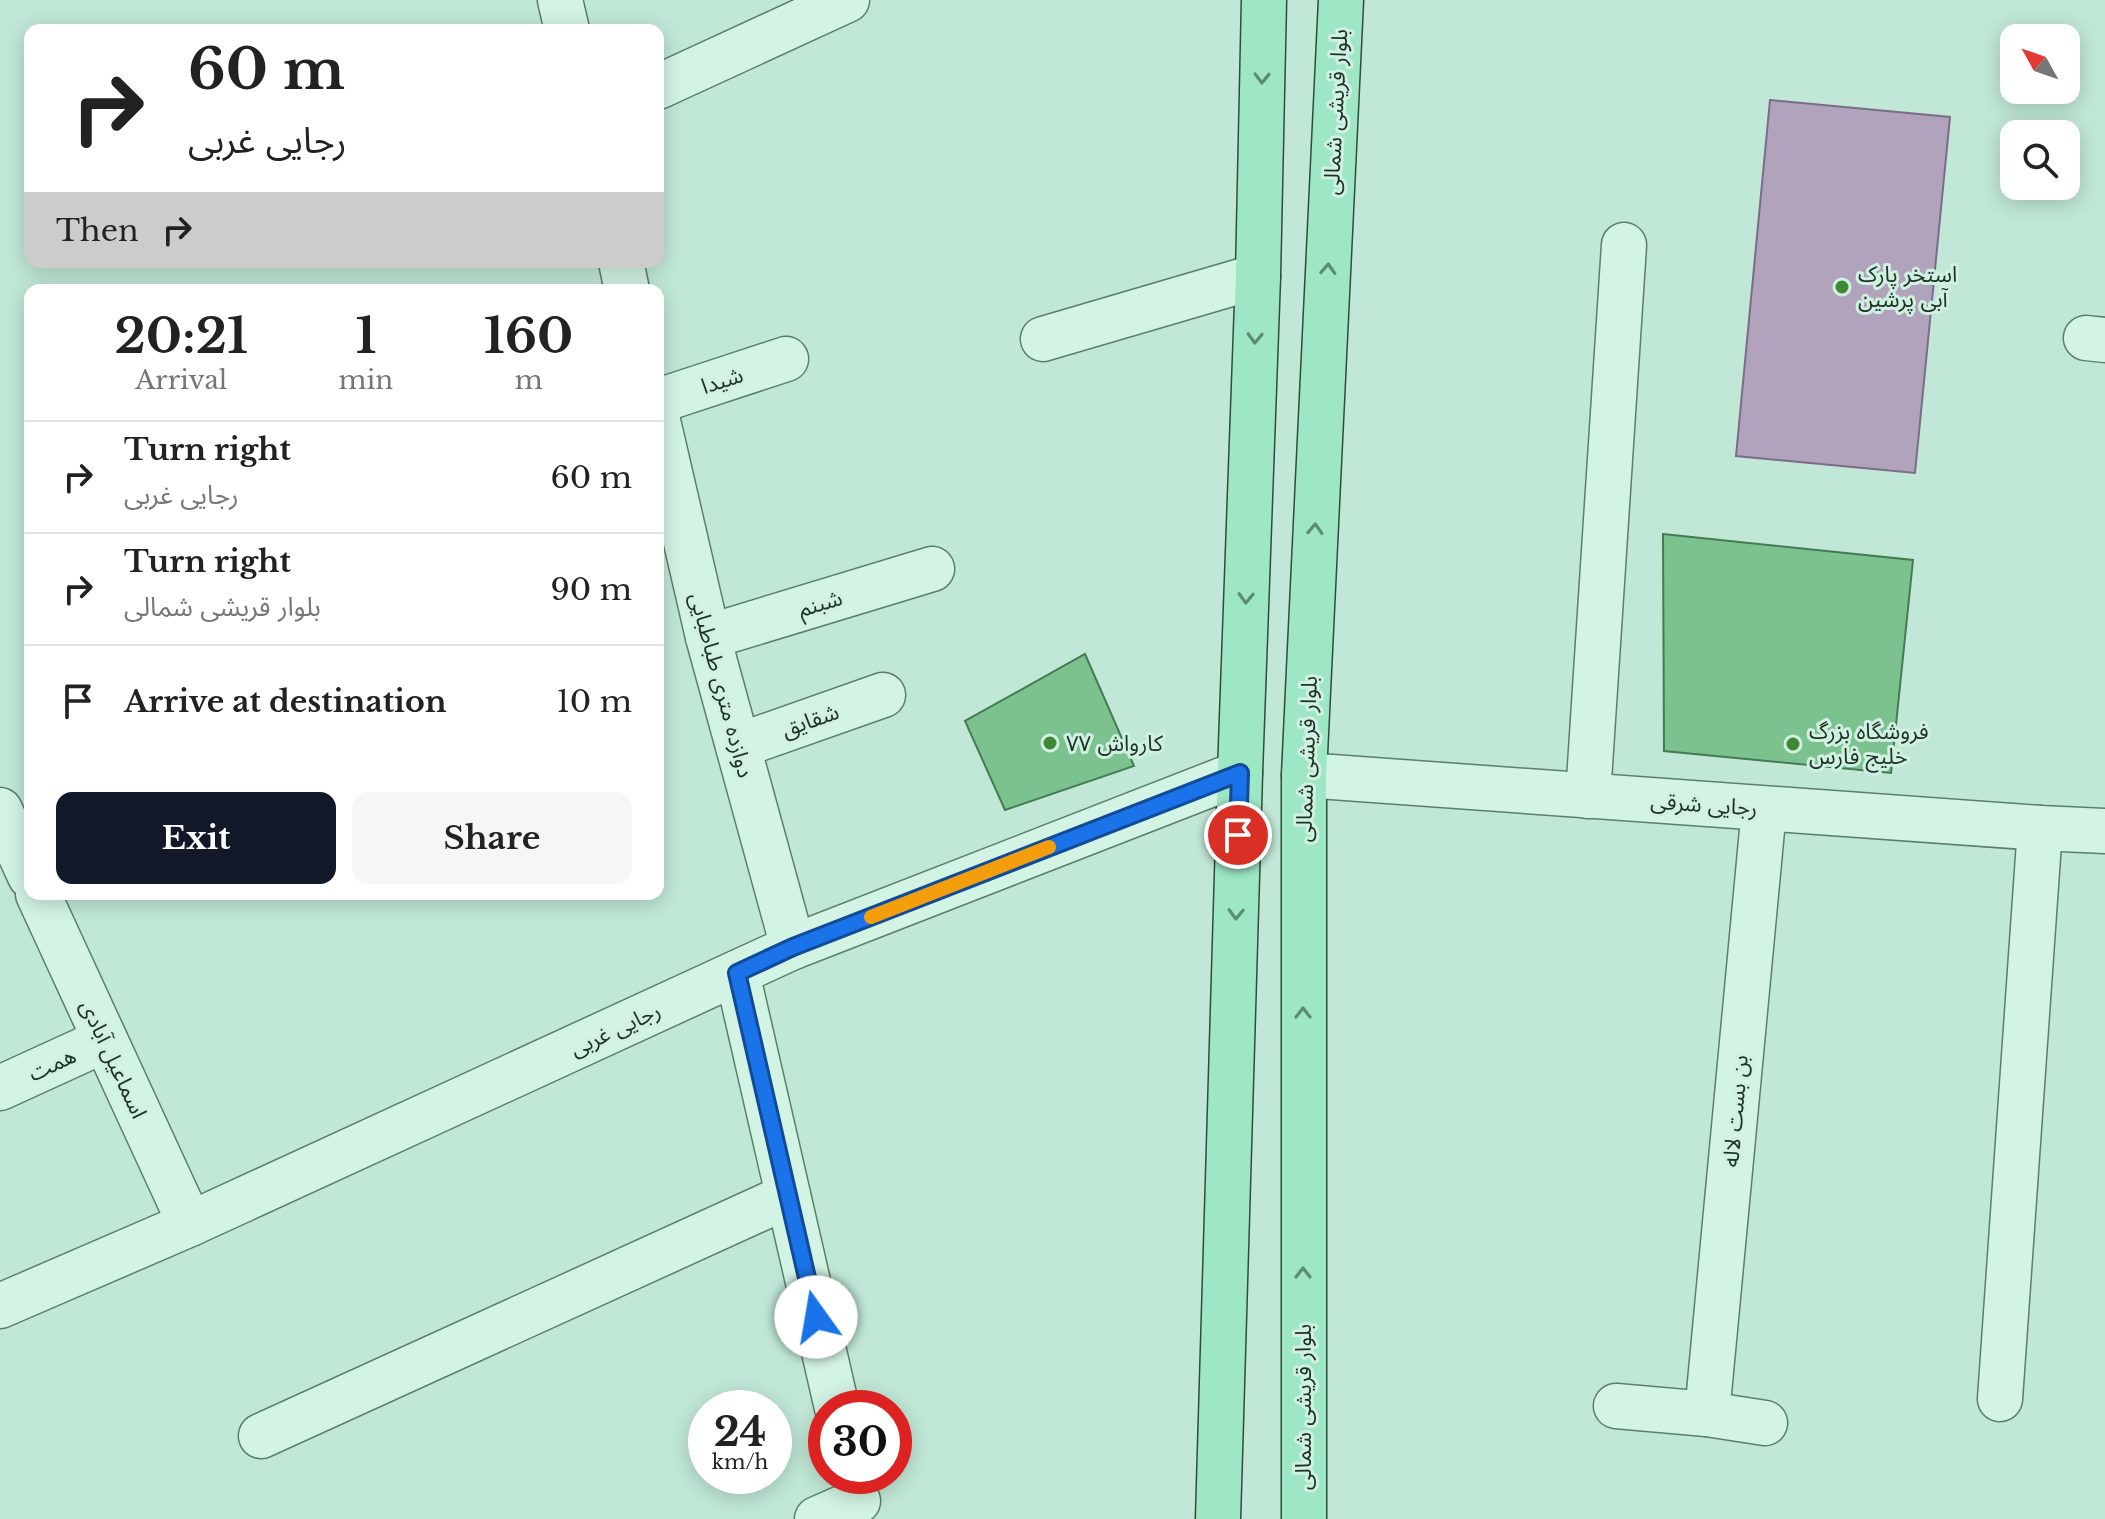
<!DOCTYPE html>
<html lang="en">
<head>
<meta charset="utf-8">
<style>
	body { margin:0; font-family:"Libre Baskerville","Noto Sans Arabic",serif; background:#f6f6f6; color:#222; height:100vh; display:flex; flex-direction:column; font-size:30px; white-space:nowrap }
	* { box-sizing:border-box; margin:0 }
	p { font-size:26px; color:#767676 }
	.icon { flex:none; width:44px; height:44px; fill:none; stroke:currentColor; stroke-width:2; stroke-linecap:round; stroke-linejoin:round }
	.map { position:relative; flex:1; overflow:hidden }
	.panel { position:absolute; left:24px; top:284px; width:640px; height:616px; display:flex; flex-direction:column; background:#fff; border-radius:16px; box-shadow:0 4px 20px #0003 }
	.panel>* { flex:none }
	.hud { position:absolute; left:24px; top:24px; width:640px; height:244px; border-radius:16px; box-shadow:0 4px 20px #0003; background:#fff; color:#222; overflow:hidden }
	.needle { width:52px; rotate:310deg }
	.fabs { position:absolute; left:2000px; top:24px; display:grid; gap:16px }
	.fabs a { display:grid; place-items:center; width:80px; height:80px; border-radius:16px; background:#fff; box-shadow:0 4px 20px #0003; font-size:40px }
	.speed { position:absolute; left:688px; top:1390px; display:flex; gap:16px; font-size:40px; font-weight:700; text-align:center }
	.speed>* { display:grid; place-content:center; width:104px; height:104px; border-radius:50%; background:#fff; box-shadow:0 4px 20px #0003; line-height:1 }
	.speed small { font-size:20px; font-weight:400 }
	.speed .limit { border:12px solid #d22; background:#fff; color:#111 }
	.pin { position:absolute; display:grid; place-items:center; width:68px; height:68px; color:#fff; margin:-34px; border:4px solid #fff; border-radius:50%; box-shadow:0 2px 8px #0007 }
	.me { position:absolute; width:88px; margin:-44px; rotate:347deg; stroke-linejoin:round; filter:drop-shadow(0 0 6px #0008) }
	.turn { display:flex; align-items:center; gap:28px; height:168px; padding:0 32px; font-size:36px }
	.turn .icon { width:104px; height:104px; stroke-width:2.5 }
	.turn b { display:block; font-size:56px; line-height:68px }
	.then { display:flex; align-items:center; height:76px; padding:0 32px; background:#0003; gap:16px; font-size:30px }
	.eta { display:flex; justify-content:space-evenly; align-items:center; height:136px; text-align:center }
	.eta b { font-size:48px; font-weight:700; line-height:56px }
	.button { display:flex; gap:16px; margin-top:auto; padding:16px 32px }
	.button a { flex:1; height:92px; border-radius:16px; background:#111827; color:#fff; font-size:32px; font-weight:700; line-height:92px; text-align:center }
	.button a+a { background:#f6f6f6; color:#222 }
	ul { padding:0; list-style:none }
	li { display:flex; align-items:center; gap:24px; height:112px; padding:0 32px; border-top:2px solid #e0e0e0 }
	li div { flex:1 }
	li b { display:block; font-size:30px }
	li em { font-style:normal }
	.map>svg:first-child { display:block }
</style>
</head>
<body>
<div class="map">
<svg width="2105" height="1519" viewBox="0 0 2105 1519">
	<rect width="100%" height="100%" fill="#c1e8d7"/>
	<path fill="#b0a3bb" stroke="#7c6c87" stroke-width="2" d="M 1770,100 L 1950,117 L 1915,473 L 1736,456 Z"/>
	<g fill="#7bc28f" stroke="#447b52" stroke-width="2">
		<path d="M 1663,534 L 1913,560 L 1891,773 L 1664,751 Z"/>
		<path d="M 1085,654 L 1134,766 L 1005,810 L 965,721 Z"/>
	</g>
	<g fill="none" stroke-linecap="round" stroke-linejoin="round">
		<g stroke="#5b7f69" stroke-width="47">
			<g id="minor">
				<path d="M 560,0 L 567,30"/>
				<path d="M 658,87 L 847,0"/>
				<path d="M 621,262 L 627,290"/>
				<path d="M 2086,338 L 2105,340"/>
				<path d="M 1043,339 L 1258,276"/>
				<path d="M 658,401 L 786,359"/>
				<path d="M 658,421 L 708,637 L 793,947"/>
				<path d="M 708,637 L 932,569"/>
				<path d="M 738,746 L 883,695"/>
				<path d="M 1304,775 L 2040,828 L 2105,831"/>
				<path d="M 1588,796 L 1624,245"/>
				<path d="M 0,810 L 30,876"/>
				<path d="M 38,894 L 190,1224"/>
				<path d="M 737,973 L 837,1408"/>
				<path d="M 0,1088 L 105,1040"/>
				<path d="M 0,1306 L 190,1224 L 793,947 L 1240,773"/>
				<path d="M 2000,1399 L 2040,828"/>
				<path d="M 1616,1406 L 1707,1414 L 1765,1423"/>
				<path d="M 1707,1414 L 1764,809"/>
				<path d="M 261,1436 L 788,1196"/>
				<path d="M 817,1519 L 858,1501"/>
			</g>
		</g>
		<g stroke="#2f4d39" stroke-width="47">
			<g id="major">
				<path d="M 1218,1519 L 1240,773 L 1258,276 L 1264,0"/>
				<path d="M 1304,1519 L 1304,775 L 1341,0"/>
			</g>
		</g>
		<use href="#minor" stroke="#d3f4e5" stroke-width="44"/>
		<use href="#major" stroke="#9de7c5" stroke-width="44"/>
	</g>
	<defs><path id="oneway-chevron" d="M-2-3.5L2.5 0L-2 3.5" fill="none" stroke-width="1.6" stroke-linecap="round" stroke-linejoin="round" transform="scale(2)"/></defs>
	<g stroke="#5d8c74">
		<use href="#oneway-chevron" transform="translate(1262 78) rotate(91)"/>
		<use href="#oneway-chevron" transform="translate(1328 269) rotate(-87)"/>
		<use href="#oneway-chevron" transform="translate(1255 338) rotate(92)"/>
		<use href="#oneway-chevron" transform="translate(1315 529) rotate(-87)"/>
		<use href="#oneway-chevron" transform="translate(1246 598) rotate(92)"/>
		<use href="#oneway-chevron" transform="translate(1236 914) rotate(92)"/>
		<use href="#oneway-chevron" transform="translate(1303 1013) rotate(-90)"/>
		<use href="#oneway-chevron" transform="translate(1303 1273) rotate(-90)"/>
	</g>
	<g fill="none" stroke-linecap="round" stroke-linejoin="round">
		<g stroke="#114b97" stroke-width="20">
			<path id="route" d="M 816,1317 L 737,973 L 793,947 L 1240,773 L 1238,835"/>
		</g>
		<use href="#route" stroke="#1a73e8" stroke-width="14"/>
		<path stroke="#f59e0b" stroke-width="14" d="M 871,917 L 1049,847"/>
	</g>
	<g fill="#3f8732" stroke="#d0f0e2" stroke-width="3">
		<circle cx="1842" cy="287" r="8"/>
		<circle cx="1050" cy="743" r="8"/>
		<circle cx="1793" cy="744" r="8"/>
	</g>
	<g text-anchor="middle" stroke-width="6" stroke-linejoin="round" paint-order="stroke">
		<g font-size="22" fill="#1d3124" stroke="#d0f0e2">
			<text transform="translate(1335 112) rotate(-87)" y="8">بلوار قریشی شمالی</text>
			<text transform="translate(722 380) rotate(-18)" y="8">شیدا</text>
			<text transform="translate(820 603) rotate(-17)" y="8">شبنم</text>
			<text transform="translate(722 685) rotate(75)" y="8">دوازده متری طباطبایی</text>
			<text transform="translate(810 720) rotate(-19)" y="8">شقایق</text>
			<text transform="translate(1306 759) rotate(-88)" y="8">بلوار قریشی شمالی</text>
			<text transform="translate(1704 804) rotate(4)" y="8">رجایی شرقی</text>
			<text transform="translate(615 1029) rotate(-25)" y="8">رجایی غربی</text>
			<text transform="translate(114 1059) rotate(65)" y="8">اسماعیل آبادی</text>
			<text transform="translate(52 1064) rotate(-25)" y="8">همت</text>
			<text transform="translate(1735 1111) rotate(-85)" y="8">بن بست لاله</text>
			<text transform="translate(1303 1407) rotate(-90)" y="8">بلوار قریشی شمالی</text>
		</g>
		<g font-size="22" fill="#1d3124" stroke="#d0f0e2" text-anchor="start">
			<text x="1858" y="282">استخر پارک<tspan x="1858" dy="25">آبی پرشین</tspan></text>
			<text x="1809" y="739">فروشگاه بزرگ<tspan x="1809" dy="25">خلیج فارس</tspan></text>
			<text x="1066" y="751">کارواش ۷۷</text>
		</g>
	</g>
</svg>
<div class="fabs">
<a><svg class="needle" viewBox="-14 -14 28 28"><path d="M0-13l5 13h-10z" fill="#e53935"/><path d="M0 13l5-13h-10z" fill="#767676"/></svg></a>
<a><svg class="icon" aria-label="search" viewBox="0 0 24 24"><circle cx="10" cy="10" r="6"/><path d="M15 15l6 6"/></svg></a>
</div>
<div class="speed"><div>24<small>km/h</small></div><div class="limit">30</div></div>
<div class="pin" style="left:1238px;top:835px;background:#d93025"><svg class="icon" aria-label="arrive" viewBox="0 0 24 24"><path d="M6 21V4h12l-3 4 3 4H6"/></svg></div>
<svg class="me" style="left:816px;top:1317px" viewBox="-20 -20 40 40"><circle r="19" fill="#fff"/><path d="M0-13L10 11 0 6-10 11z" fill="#1a73e8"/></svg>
<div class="hud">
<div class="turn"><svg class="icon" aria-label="right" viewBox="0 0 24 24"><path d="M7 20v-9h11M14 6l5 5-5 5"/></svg><div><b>60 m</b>رجایی غربی</div></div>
<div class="then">Then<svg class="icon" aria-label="right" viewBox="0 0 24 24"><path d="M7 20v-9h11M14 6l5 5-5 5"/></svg></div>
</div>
<section class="panel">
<div class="eta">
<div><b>20:21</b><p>Arrival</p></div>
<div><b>1</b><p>min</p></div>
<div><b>160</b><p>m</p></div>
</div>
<ul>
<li><svg class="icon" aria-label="right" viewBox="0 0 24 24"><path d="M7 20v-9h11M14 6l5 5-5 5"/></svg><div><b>Turn right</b><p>رجایی غربی</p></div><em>60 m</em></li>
<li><svg class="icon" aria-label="right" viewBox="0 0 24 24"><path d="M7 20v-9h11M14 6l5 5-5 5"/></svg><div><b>Turn right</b><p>بلوار قریشی شمالی</p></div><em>90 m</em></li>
<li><svg class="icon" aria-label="arrive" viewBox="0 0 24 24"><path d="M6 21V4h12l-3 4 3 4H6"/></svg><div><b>Arrive at destination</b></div><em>10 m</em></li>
</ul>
<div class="button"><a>Exit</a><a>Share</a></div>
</section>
</div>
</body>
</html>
